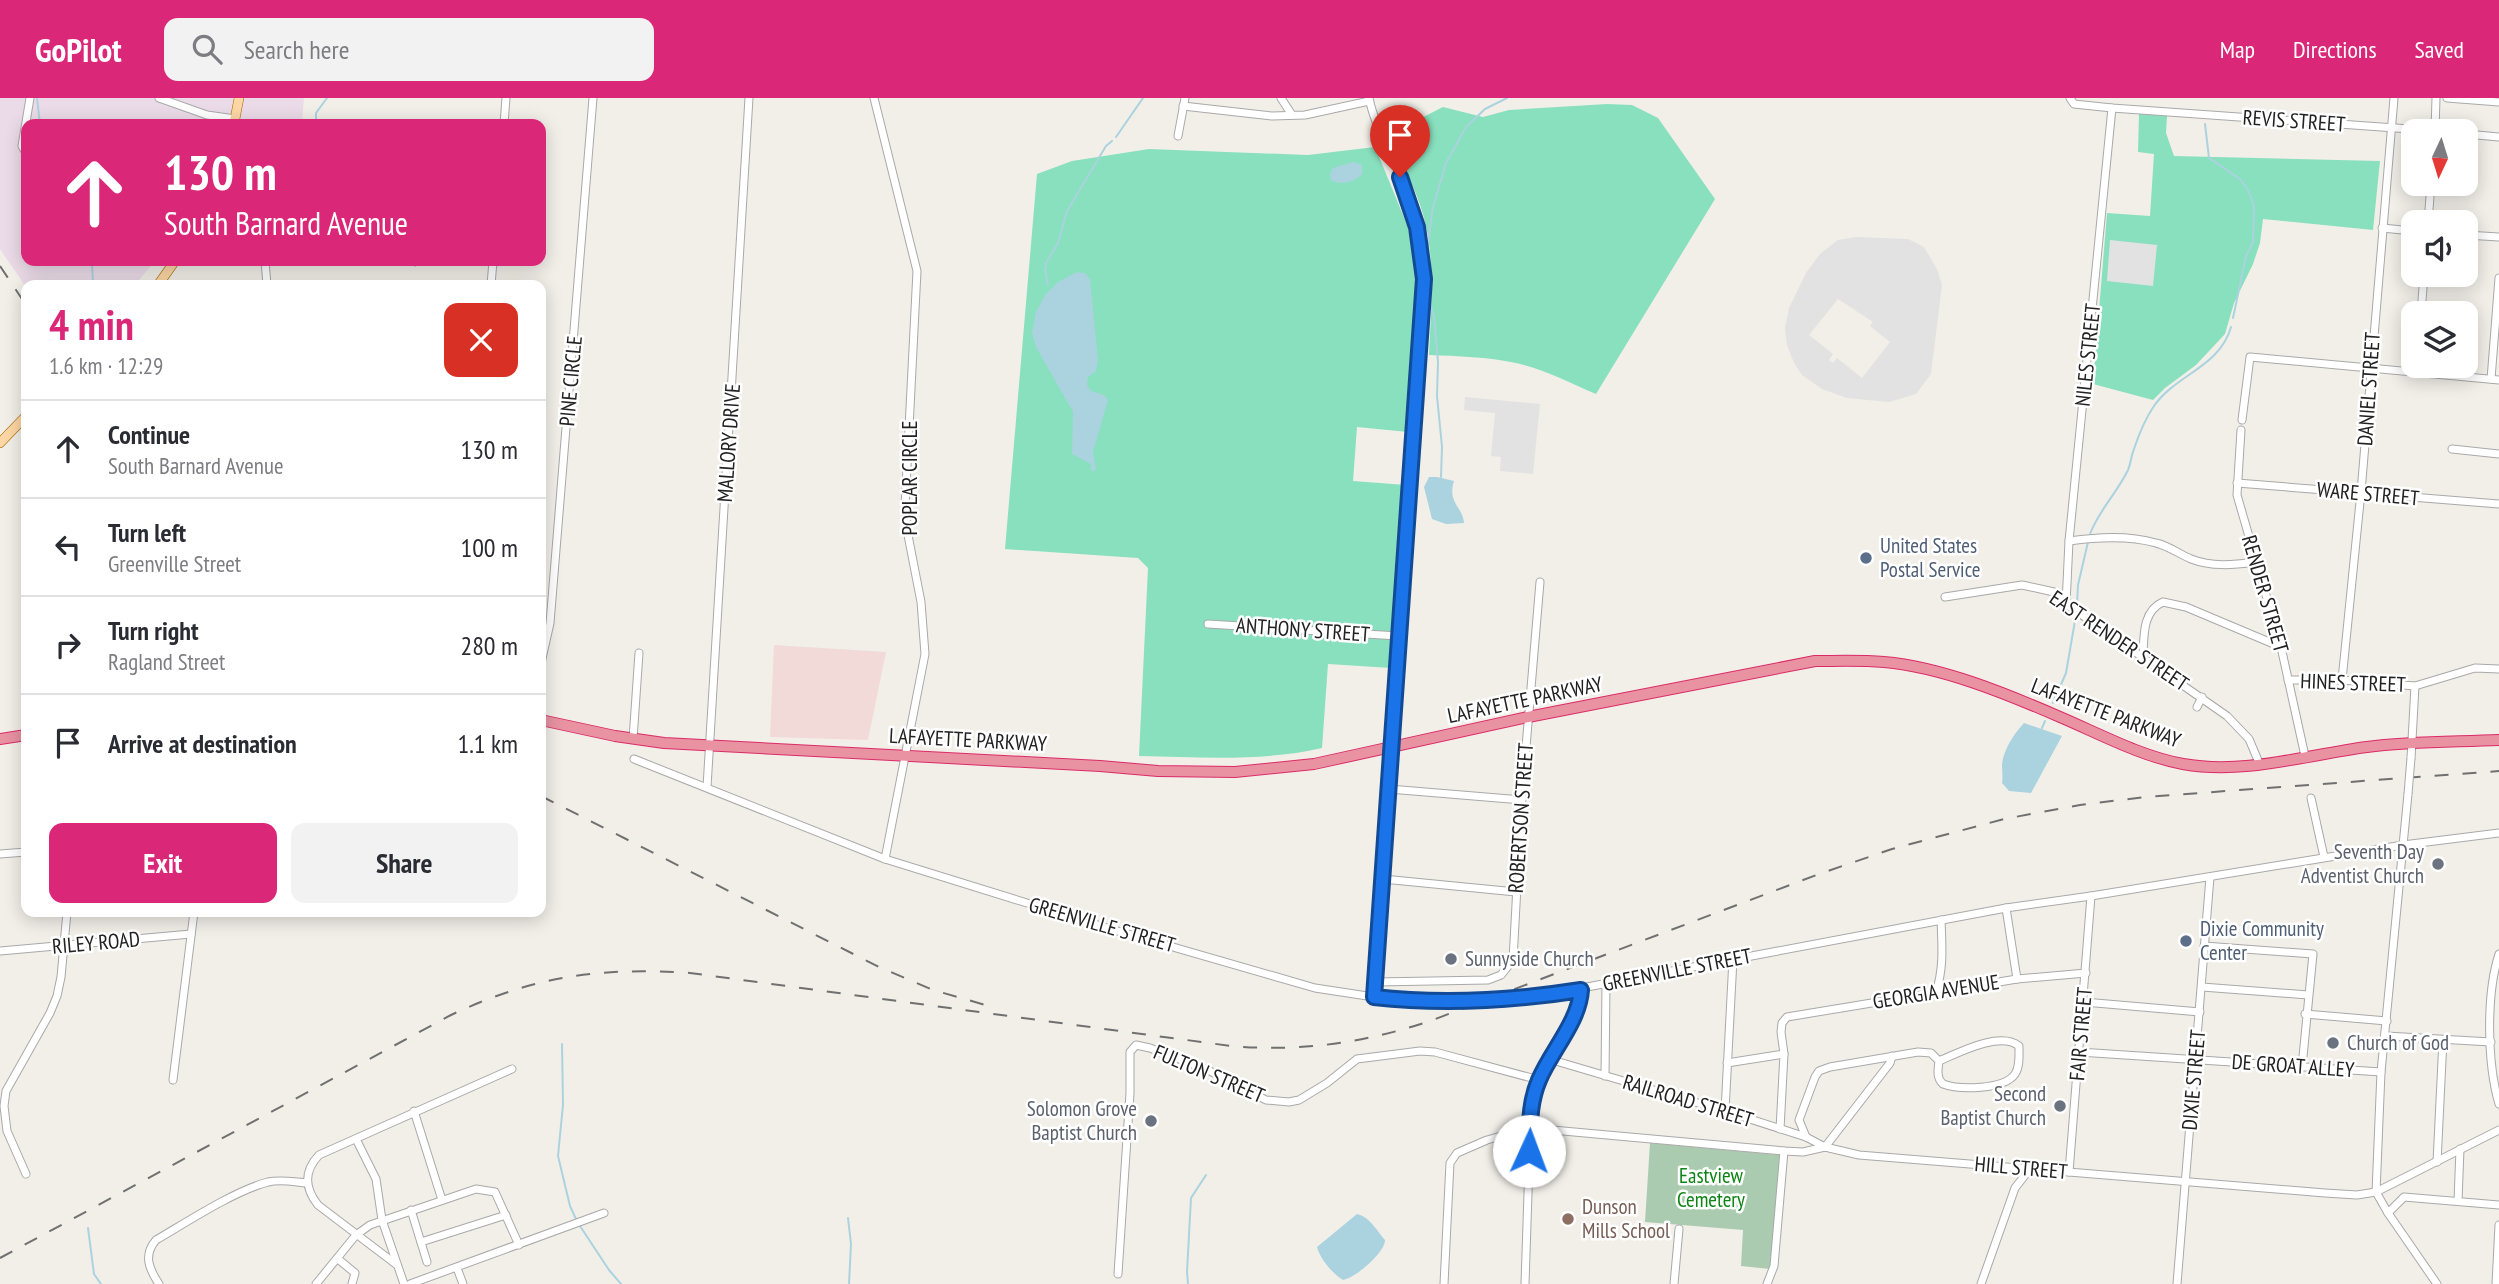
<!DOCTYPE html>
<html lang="en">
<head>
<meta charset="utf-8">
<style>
	body { margin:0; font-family:"PT Sans Narrow",sans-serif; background:#f2f2f3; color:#2b2b33; height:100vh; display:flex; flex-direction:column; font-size:26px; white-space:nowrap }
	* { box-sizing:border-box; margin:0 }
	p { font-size:23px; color:#7c7c81 }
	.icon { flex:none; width:38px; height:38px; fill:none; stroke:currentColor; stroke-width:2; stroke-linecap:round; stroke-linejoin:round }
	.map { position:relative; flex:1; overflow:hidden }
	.drawer { position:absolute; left:21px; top:182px; width:525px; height:637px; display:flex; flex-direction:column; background:#fff; border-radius:14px; box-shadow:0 4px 18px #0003 }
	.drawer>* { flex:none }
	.top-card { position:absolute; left:21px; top:21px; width:525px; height:147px; border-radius:14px; box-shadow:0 4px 18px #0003; background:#db2777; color:#fff; overflow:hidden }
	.needle { width:46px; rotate:184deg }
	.fabs { position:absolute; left:2401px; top:21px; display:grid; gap:14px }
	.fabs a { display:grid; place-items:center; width:77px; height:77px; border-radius:14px; background:#fff; box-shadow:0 4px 18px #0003; font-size:35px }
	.pin { position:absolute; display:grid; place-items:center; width:60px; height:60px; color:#fff; margin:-72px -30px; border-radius:50% 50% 50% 0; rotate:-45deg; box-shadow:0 0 7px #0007 }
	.pin .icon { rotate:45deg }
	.me { position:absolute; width:77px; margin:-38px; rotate:2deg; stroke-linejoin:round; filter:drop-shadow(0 0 5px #0008) }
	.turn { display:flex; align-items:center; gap:24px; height:147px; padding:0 28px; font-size:32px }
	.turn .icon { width:91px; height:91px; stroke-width:2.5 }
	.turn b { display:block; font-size:49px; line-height:60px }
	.round { display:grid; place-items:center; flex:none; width:74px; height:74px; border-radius:14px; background:#f2f2f3 }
	.head { display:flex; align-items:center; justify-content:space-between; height:119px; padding:0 28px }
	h1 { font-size:42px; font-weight:700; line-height:52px; color:#db2777 }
	.cta { display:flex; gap:14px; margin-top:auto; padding:14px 28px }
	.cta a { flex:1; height:80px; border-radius:14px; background:#db2777; color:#fff; font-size:28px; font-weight:700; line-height:80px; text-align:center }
	.cta a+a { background:#f2f2f3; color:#2b2b33 }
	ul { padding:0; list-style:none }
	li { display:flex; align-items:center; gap:21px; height:98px; padding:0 28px; border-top:2px solid #e1e1e2 }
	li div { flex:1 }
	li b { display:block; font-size:26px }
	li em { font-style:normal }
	header { display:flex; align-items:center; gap:42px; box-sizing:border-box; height:98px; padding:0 35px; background:#db2777; color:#fff }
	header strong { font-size:33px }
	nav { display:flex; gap:38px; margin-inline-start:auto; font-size:24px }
	.search { width:490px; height:63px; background:#f2f2f3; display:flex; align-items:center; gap:18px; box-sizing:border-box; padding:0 24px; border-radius:14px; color:#7c7c81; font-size:26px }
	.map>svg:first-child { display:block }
</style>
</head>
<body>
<header>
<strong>GoPilot</strong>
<div class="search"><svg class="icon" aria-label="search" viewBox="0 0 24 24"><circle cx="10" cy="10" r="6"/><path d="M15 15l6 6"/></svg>Search here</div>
<nav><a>Map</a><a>Directions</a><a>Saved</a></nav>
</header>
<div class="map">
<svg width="2499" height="1186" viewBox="0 0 2499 1186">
	<rect width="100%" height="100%" fill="#f2efe9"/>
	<path fill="#f2dad9" d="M 774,547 L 886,554 L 868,642 L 770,639 Z"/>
	<path fill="#ebdbe8" d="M 0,0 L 304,0 L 302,26 L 26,26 L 26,163 L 155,163 L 135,187 L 26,189 L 0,151 Z"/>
	<path fill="#aacbaf" d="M 1650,1045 L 1780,1057 L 1770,1171 L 1741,1168 L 1743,1132 L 1645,1124 Z"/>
	<g fill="#88e0be">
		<path d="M 1607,6 L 1632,7 L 1658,20 L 1715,101 L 1596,296 C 1570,285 1544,271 1516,265 C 1487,259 1458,258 1429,257 C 1431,210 1436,162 1423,116 C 1415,88 1400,63 1386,38 L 1443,9 L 1483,19 L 1509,12 Z"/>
		<path d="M 2139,16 L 2167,18 L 2166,35 L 2174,58 L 2380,63 L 2373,132 L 2263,121 L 2260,145 L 2253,166 L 2234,205 L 2225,236 L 2196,267 L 2165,290 L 2153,302 L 2093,286 L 2107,115 L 2150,118 L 2154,56 L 2138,54 Z"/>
		<path d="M 1375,49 L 1408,129 L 1417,185 L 1408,334 L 1357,329 L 1353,383 L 1406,387 L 1391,570 L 1328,566 L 1322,650 C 1261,664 1200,659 1139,658 L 1148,470 L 1138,460 L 1005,451 L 1037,76 L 1072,63 L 1149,51 L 1308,57 Z"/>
	</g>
	<g fill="#e2e2e2" fill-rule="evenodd">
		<path d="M 1856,139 L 1908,141 L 1924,149 L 1937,171 L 1942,187 L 1931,276 L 1916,296 L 1889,304 L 1847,300 L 1822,291 L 1802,277 L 1794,265 L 1787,247 L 1785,230 L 1789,210 L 1806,175 L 1820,156 L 1838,142 ZM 1838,201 L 1873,224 L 1870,228 L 1890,244 L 1862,280 L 1837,260 L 1833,265 L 1829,262 L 1833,256 L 1809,237 Z"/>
		<path d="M 2110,142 L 2157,147 L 2153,188 L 2107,183 Z"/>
		<path d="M 1465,299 L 1540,306 L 1533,376 L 1500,373 L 1501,359 L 1491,358 L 1495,315 L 1464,312 Z"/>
	</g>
	<g fill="#aad3df">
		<path d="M 1353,64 L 1362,67 L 1362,76 C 1355,84 1341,88 1331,82 L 1330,76 L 1333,70 Z"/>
		<path d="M 1077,174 L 1085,175 L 1090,181 L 1098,262 L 1096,273 L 1088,279 L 1087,287 L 1091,293 L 1104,297 L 1108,302 L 1093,354 L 1096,372 L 1091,373 L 1091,366 L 1072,356 L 1073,314 L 1036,249 L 1032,235 L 1036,214 L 1045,197 L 1058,184 Z"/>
		<path d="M 1429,379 L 1437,379 L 1454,383 C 1447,405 1463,409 1464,425 L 1446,426 L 1432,421 L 1424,389 Z"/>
		<path d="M 2024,625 L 2062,638 L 2031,695 L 2009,693 L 2002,685 C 2003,679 2002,673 2002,667 C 2003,652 2014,636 2024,625 Z"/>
		<path d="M 1357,1116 C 1370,1119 1377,1133 1385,1142 C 1385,1155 1355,1180 1343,1182 C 1333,1176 1320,1161 1317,1149 Z"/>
	</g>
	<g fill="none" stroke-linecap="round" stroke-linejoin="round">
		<g stroke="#aad3df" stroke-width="2">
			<path d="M 37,0 L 40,26"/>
			<path d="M 316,26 L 316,15 L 327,0"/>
			<path d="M 2205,26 L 2209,60 L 2240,81 L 2248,92 L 2254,108 L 2253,144 L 2246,158 L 2233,220"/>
			<path d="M 1116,39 L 1143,0"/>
			<path d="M 92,163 L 93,187"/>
			<path d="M 413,163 L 415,168"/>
			<path d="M 1048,187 L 1045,171 L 1046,165 L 1058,145 L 1067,113 L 1106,48 L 1112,43"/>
			<path d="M 1441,379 L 1442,349 L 1437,298 L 1438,264 L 1434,218 L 1429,203 L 1427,154 L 1433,109 L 1446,65 L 1466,29 L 1485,11 L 1507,0"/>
			<path d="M 2090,436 C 2099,412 2117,395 2128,372 C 2131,365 2131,358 2134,351 C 2139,336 2145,321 2154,308 C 2175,277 2220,269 2231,229"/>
			<path d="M 2077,508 L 2078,487 L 2088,444"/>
			<path d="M 2053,605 L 2066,575 L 2076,517"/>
			<path d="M 2042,630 L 2045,623"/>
			<path d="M 562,946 L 563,1007 L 558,1058 L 570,1108 L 576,1121"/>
			<path d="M 848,1120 L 851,1146 L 849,1186"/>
			<path d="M 580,1128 L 609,1172 L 621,1186"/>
			<path d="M 88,1130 L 94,1176 L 101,1186"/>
			<path d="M 1188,1186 L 1187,1174 L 1191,1100 L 1206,1077"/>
		</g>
		<g stroke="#a9a9a9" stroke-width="9">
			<g id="minor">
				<path d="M 159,0 L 207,17 L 235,21"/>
				<path d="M 874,0 L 917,173 L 905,408 L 907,432 L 921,504 L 925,556 L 885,761"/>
				<path d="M 1281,0 L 1292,17"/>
				<path d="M 1369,0 C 1375,29 1391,54 1401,81 C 1414,114 1419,146 1424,181 L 1374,899"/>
				<path d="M 2070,0 L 2074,6 L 2112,10 L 2438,33"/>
				<path d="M 2447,0 L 2499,4"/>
				<path d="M 1183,8 L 1272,18 L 1305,17 L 1369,3"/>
				<path d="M 504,26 L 506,0"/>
				<path d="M 2435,33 L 2436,0"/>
				<path d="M 2466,36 L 2499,39"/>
				<path d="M 1178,38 L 1185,0"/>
				<path d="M 26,55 L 22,48 L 30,0"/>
				<path d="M 2428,124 L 2431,86"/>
				<path d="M 2382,130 L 2413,133"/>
				<path d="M 2466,137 L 2499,139"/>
				<path d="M 265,163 L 267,187"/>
				<path d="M 491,187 L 493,163"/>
				<path d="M 2421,215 L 2424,177"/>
				<path d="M 2491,281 L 2499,180"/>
				<path d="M 2242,322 L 2250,259 L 2499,282"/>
				<path d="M 2241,332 L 2237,397 L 2281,549 L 2305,658"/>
				<path d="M 2452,351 L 2499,356"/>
				<path d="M 2237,385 L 2499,406"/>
				<path d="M 2069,443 C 2098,439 2128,437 2156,445 C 2169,448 2179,456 2191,461 C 2212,469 2233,467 2255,464"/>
				<path d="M 1945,499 L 2022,487 L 2054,494 L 2066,506 L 2227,618 L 2249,641 L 2260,667"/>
				<path d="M 2066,506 L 2069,443 L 2112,10"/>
				<path d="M 1208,526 L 1398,538"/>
				<path d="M 2143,559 C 2144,539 2142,513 2163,504 L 2186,509 L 2281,549"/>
				<path d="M 541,565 L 550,525 L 593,0"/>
				<path d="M 2288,582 L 2342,582 L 2415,588 L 2475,570 L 2499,571"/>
				<path d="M 2342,582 L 2361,394 L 2394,0"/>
				<path d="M 2197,609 L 2202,599"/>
				<path d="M 633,641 L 639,555"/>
				<path d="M 2411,660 L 2415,588"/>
				<path d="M 634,661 L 885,761 L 1114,832 L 1315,890 L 1374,899 L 1437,904"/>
				<path d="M 707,689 L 749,0"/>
				<path d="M 1389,691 L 1522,702"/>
				<path d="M 2408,696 L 2381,974 L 2376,1094 L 2388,1115 L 2437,1186"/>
				<path d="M 2311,700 L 2324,759"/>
				<path d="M 0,756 L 26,754"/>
				<path d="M 1383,781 L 1516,794"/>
				<path d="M 2006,810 L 2017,881"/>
				<path d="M 2204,848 L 2313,856 L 2302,969"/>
				<path d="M 0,853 L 191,836"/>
				<path d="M 2499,856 C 2486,896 2487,965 2499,1006"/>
				<path d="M 1376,884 L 1488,882 L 1501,877 L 1513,862 L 1522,696 L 1540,484"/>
				<path d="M 2202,889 L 2308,897"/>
				<path d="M 1936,894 C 1944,870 1942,847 1941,822"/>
				<path d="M 1534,899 L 2006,810 L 2091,798 L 2403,747 L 2499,735"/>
				<path d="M 2084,904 L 2200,914"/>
				<path d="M 2305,916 L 2387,923"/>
				<path d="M 2386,938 L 2491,944"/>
				<path d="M 2079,954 L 2381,974"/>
				<path d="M 1549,961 L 1725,1013 L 1806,1039 L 1825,1049 L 1859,1057 L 2325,1095 L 2357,1097 L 2376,1094 L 2499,1032"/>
				<path d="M 1727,965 L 1784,956"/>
				<path d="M 1605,978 L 1606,886"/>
				<path d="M 173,982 L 194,814"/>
				<path d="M 414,1013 L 442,1102"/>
				<path d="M 1725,1013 L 1733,861"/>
				<path d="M 1780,1031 L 1784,956 L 1781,934 L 1782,925 L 1787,919 L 2017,881 L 2086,875"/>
				<path d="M 1806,1039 L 1799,1022 L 1815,979 L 1819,973 L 1830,969 L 1918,954 L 1931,955 L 1939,963 C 1938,971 1936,980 1943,986 C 1959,992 2004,992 2015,976 C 2020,969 2019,957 2019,948 C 2000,933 1960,954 1939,963"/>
				<path d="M 356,1041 L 376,1081 L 382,1122 L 404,1186"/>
				<path d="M 1825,1049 L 1890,965 L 1892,958"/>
				<path d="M 2437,1064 L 2443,942"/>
				<path d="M 2069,1074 L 2091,798"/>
				<path d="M 26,1076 L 7,1033 L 4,1008 L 6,993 L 50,915 L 57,898 L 61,879 L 67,814"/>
				<path d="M 2458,1103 L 2460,1051"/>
				<path d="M 411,1112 L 427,1164"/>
				<path d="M 2388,1115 L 2404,1099 L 2499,1107"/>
				<path d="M 421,1144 L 506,1117"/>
				<path d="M 338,1161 L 355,1175 L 352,1186"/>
				<path d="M 397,1167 L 318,1107 C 304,1089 304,1073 319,1057 L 512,971"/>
				<path d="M 457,1170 L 463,1186"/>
				<path d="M 1118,1176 L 1130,995 L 1130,954 L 1136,947 L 1150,950 L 1208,972 L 1266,1002 L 1289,1004 L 1299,1002 L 1327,985 L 1357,961 L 1420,953 L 1435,954 L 1539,982"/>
				<path d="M 159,1186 C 149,1171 143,1157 156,1142 C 187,1124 234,1093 268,1084 C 281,1081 294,1084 307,1085"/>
				<path d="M 316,1186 L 356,1137 L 370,1127 L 476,1091 L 495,1094 L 519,1147"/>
				<path d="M 410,1186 L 604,1115"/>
				<path d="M 1444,1186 L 1450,1065 L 1457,1055 L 1487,1042 L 1530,1030 L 1784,1053 L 1803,1054 L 1825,1049"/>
				<path d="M 1525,1186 L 1531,1005 L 1544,969 L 1579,905 L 1581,892"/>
				<path d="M 1674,1186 L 1679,1131"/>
				<path d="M 1767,1186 L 1774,1168 L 1784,1053"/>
				<path d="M 1981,1186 L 2015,1090 L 2029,1072"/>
				<path d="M 2177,1186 L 2210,779"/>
				<path d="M 2496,1186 L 2499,1127"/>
			</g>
		</g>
		<g stroke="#a06b00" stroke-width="10">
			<g id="major">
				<path d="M 234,26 L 239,0"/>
				<path d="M 158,187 L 175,163"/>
				<path d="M 0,345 L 26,318"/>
			</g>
		</g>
		<g stroke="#dc2a67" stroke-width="12">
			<g id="highway">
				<path d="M 541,622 L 615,638 L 664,645 L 1100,668 L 1158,673 L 1235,674 L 1314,666 L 1528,619 L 1815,563 C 1837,563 1861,562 1884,564 C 1942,569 2007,596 2060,619 C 2100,636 2140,658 2183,666 C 2244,677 2306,657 2367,649 C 2411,643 2455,644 2499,642"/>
				<path d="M 0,641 L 26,637"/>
			</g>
		</g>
		<use href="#minor" stroke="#fff" stroke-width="7"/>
		<use href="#major" stroke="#fcd6a4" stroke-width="9"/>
		<use href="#highway" stroke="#e892a2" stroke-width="10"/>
		<g stroke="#707070" stroke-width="2" stroke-dasharray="14 14" stroke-linecap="butt">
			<path d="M 0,168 L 26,207"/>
			<path d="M 541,698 L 879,869 L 933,892 L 989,908"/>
			<path d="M 0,1160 L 451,917 C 534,878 600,869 690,875 L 1231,948 C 1301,954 1364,945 1430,923 L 1819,776 L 1892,751 L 2004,721 L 2080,707 L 2145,699 L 2499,673"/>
		</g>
		<g stroke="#a9a9a9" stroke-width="9" stroke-linecap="butt">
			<g id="minor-bridge">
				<path d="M 2408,696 L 2411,660"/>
				<path d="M 1437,904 L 1476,904 L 1534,899"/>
			</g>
		</g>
		<use href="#minor-bridge" stroke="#fff" stroke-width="7"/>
	</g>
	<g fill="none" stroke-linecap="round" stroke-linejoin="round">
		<g stroke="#114b97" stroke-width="18">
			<path id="route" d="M 1400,79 L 1417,129 L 1424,181 L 1374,899 C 1444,907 1511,903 1581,892 C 1579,924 1551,953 1539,982 C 1529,1005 1530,1029 1529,1053"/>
		</g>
		<use href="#route" stroke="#1a73e8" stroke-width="12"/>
	</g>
	<g fill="#5c6f8a" stroke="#fff" stroke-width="2.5">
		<circle cx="1866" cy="460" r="7"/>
		<circle cx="2186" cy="843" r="7"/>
	</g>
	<g fill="#6b7280" stroke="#fff" stroke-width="2.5">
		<circle cx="2438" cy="766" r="7"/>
		<circle cx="1451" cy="861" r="7"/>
		<circle cx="2333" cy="945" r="7"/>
		<circle cx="2060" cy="1008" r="7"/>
		<circle cx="1151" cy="1023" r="7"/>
	</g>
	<circle fill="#8d6e63" stroke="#fff" stroke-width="2.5" cx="1568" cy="1121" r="7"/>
	<g text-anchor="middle" stroke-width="5" stroke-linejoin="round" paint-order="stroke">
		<g font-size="21" fill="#222" stroke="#fff">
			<text transform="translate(2294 23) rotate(4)" y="7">REVIS STREET</text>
			<text transform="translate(2088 257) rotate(-84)" y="7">NILES STREET</text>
			<text transform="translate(571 283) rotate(-85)" y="7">PINE CIRCLE</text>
			<text transform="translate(2369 291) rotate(-86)" y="7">DANIEL STREET</text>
			<text transform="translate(729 345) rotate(-86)" y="7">MALLORY DRIVE</text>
			<text transform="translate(910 380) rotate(-90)" y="7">POPLAR CIRCLE</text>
			<text transform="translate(2368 396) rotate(5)" y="7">WARE STREET</text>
			<text transform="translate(2265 496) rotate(74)" y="7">RENDER STREET</text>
			<text transform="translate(1303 532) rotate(4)" y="7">ANTHONY STREET</text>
			<text transform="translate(2119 543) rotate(34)" y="7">EAST RENDER STREET</text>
			<text transform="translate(2353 585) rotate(2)" y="7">HINES STREET</text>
			<text transform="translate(1525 602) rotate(-12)" y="7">LAFAYETTE PARKWAY</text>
			<text transform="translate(2106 615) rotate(21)" y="7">LAFAYETTE PARKWAY</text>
			<text transform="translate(968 642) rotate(3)" y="7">LAFAYETTE PARKWAY</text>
			<text transform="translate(1521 720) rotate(-86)" y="7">ROBERTSON STREET</text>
			<text transform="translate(1102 827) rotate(16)" y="7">GREENVILLE STREET</text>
			<text transform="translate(96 845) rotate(-5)" y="7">RILEY ROAD</text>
			<text transform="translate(1677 872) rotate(-11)" y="7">GREENVILLE STREET</text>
			<text transform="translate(1936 894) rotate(-9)" y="7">GEORGIA AVENUE</text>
			<text transform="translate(2081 936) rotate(-85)" y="7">FAIR STREET</text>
			<text transform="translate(2293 968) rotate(4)" y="7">DE GROAT ALLEY</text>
			<text transform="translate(1209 976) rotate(23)" y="7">FULTON STREET</text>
			<text transform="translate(2194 982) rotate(-85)" y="7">DIXIE STREET</text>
			<text transform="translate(1688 1003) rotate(17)" y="7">RAILROAD STREET</text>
			<text transform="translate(2021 1070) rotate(5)" y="7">HILL STREET</text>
		</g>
		<g font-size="21" fill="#4e5e75" stroke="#fff" text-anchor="start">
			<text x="1880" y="455">United States<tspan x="1880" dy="24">Postal Service</tspan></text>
			<text x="2200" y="838">Dixie Community<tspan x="2200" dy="24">Center</tspan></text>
		</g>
		<g font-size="21" fill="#5b616d" stroke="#fff" text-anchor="end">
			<text x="2424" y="761">Seventh Day<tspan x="2424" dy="24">Adventist Church</tspan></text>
			<text x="1465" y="868" text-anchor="start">Sunnyside Church</text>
			<text x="2347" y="952" text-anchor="start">Church of God</text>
			<text x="2046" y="1003">Second<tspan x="2046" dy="24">Baptist Church</tspan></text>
			<text x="1137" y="1018">Solomon Grove<tspan x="1137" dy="24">Baptist Church</tspan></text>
		</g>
		<g font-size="21" fill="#0c8416" stroke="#fff">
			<text x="1711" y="1085">Eastview<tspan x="1711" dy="24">Cemetery</tspan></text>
		</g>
		<g font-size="21" fill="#785e54" stroke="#fff" text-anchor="start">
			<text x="1582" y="1116">Dunson<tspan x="1582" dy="24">Mills School</tspan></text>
		</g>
	</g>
</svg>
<div class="fabs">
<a><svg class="needle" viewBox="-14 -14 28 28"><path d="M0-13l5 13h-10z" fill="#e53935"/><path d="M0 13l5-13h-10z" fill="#7c7c81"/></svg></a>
<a><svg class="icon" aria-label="sound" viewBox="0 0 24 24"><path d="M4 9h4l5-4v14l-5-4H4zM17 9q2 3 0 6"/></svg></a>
<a><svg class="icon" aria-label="layers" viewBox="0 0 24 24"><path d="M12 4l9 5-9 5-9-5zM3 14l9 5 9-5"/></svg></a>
</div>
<div class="pin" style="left:1400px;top:79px;background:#d93025"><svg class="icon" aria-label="arrive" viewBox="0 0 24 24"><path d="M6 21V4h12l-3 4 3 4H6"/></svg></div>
<svg class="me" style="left:1529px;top:1053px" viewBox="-20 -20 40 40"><circle r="19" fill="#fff"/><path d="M0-13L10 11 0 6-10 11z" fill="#1a73e8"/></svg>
<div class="top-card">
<div class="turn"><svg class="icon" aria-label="ahead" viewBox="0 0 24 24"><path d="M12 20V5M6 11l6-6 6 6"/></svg><div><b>130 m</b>South Barnard Avenue</div></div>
</div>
<section class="drawer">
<div class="head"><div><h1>4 min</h1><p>1.6 km · 12:29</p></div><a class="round" style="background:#d93025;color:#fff"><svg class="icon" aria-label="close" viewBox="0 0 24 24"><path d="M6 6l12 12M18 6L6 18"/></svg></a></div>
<ul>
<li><svg class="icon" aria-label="ahead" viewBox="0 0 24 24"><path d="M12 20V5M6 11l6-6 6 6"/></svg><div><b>Continue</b><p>South Barnard Avenue</p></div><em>130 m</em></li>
<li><svg class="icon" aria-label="left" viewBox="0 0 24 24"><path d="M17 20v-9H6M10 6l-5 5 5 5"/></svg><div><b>Turn left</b><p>Greenville Street</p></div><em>100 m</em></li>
<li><svg class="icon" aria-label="right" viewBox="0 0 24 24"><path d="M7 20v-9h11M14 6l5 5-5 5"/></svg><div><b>Turn right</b><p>Ragland Street</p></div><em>280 m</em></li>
<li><svg class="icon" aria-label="arrive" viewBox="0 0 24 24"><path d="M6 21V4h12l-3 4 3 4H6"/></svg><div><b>Arrive at destination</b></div><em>1.1 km</em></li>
</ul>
<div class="cta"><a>Exit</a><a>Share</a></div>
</section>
</div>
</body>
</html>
